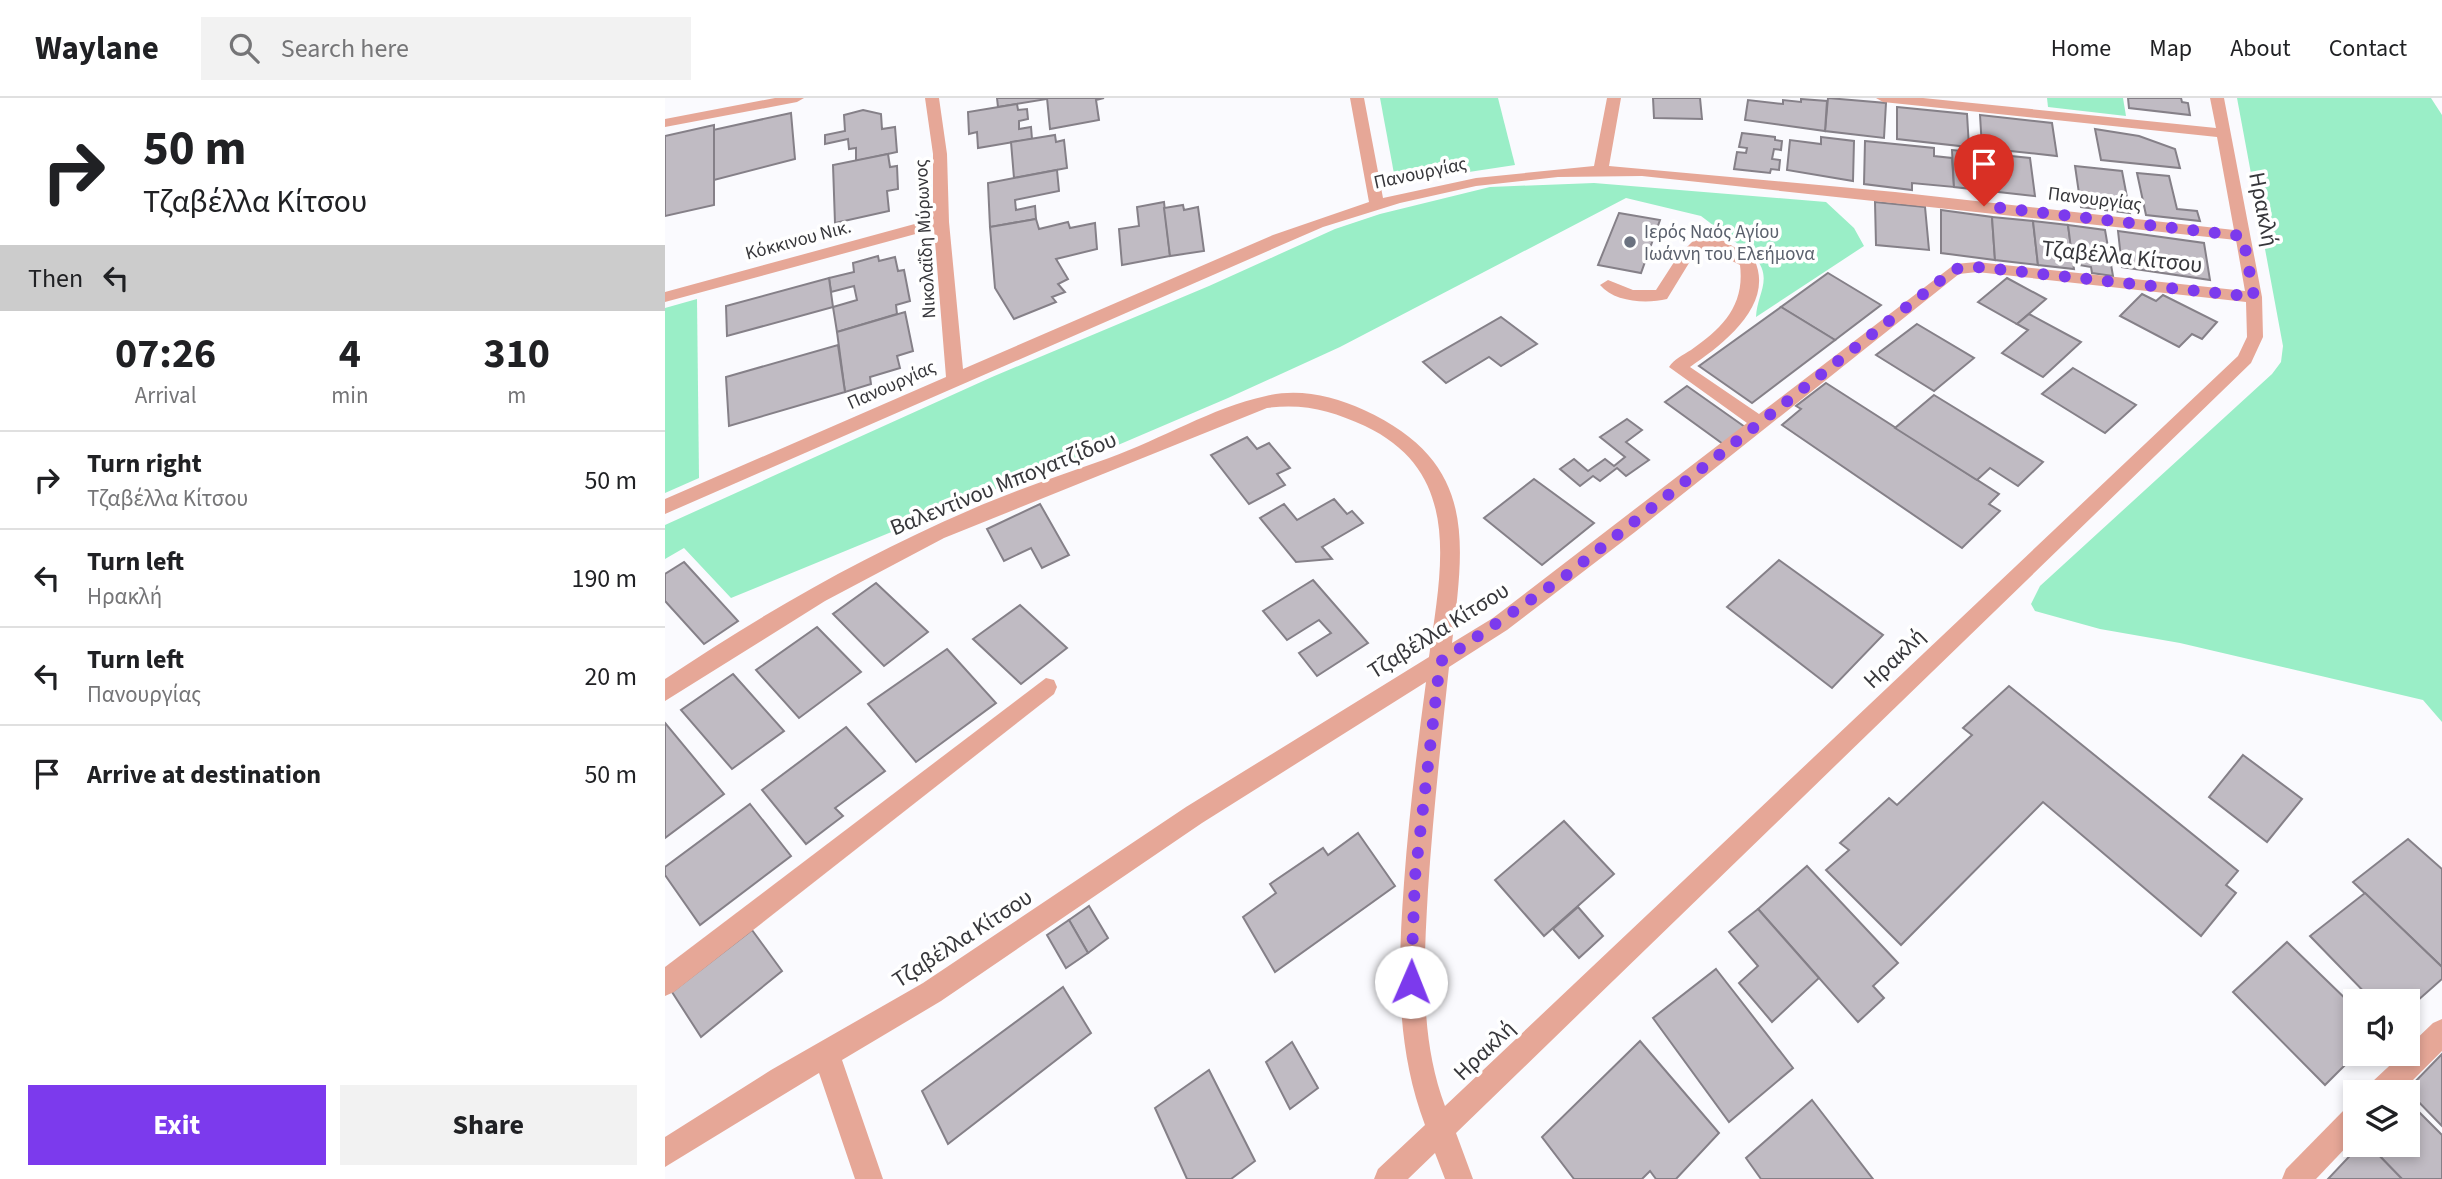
<!DOCTYPE html>
<html lang="en">
<head>
<meta charset="utf-8">
<style>
	body { margin:0; font-family:"Source Sans 3",sans-serif; background:#f2f2f2; color:#202124; height:100vh; display:flex; flex-direction:column; font-size:26px; white-space:nowrap }
	* { box-sizing:border-box; margin:0 }
	p { font-size:23px; color:#757577 }
	.icon { flex:none; width:38px; height:38px; fill:none; stroke:currentColor; stroke-width:2; stroke-linecap:round; stroke-linejoin:round }
	.map { position:relative; flex:1; overflow:hidden }
	.sheet { display:flex; flex-direction:column; background:#fff; width:665px }
	.sheet>* { flex:none }
	.guide { background:#fff; color:#202124; overflow:hidden }
	.controls { position:absolute; left:1678px; top:891px; display:grid; gap:14px }
	.controls a { display:grid; place-items:center; width:77px; height:77px; border-radius:0px; background:#fff; box-shadow:0 4px 10px #0003; font-size:35px }
	.pin { position:absolute; display:grid; place-items:center; width:60px; height:60px; color:#fff; margin:-72px -30px; border-radius:50% 50% 50% 0; rotate:-45deg; box-shadow:0 0 7px #0007 }
	.pin .icon { rotate:45deg }
	.me { position:absolute; width:77px; margin:-38px; rotate:1deg; stroke-linejoin:round; filter:drop-shadow(0 0 5px #0008) }
	.turn { display:flex; align-items:center; gap:24px; height:147px; padding:0 28px; font-size:32px }
	.turn .icon { width:91px; height:91px; stroke-width:2.5 }
	.turn b { display:block; font-size:49px; line-height:60px }
	.then { display:flex; align-items:center; height:66px; padding:0 28px; background:#0003; gap:14px; font-size:26px }
	.eta { display:flex; justify-content:space-evenly; align-items:center; height:119px; text-align:center }
	.eta b { font-size:42px; font-weight:700; line-height:49px }
	.button { display:flex; gap:14px; margin-top:auto; padding:14px 28px }
	.button a { flex:1; height:80px; border-radius:0px; background:#7c3aed; color:#fff; font-size:28px; font-weight:700; line-height:80px; text-align:center }
	.button a+a { background:#f2f2f2; color:#202124 }
	ul { padding:0; list-style:none }
	li { display:flex; align-items:center; gap:21px; height:98px; padding:0 28px; border-top:2px solid #e0e0e0 }
	li div { flex:1 }
	li b { display:block; font-size:26px }
	li em { font-style:normal }
	header { display:flex; align-items:center; gap:42px; box-sizing:border-box; height:98px; padding:0 35px; background:#fff; border-bottom:2px solid #e0e0e0 }
	header strong { font-size:33px }
	nav { display:flex; gap:38px; margin-inline-start:auto; font-size:24px }
	.search { width:490px; height:63px; background:#f2f2f2; display:flex; align-items:center; gap:18px; box-sizing:border-box; padding:0 24px; border-radius:0px; color:#757577; font-size:26px }
	main { display:flex; flex:1; min-height:0 }
	.map>svg:first-child { display:block }
</style>
</head>
<body>
<header>
<strong>Waylane</strong>
<div class="search"><svg class="icon" aria-label="search" viewBox="0 0 24 24"><circle cx="10" cy="10" r="6"/><path d="M15 15l6 6"/></svg>Search here</div>
<nav><a>Home</a><a>Map</a><a>About</a><a>Contact</a></nav>
</header>
<main>
<section class="sheet">
<div class="guide">
<div class="turn"><svg class="icon" aria-label="right" viewBox="0 0 24 24"><path d="M7 20v-9h11M14 6l5 5-5 5"/></svg><div><b>50 m</b>Τζαβέλλα Κίτσου</div></div>
<div class="then">Then<svg class="icon" aria-label="left" viewBox="0 0 24 24"><path d="M17 20v-9H6M10 6l-5 5 5 5"/></svg></div>
</div>
<div class="eta">
<div><b>07:26</b><p>Arrival</p></div>
<div><b>4</b><p>min</p></div>
<div><b>310</b><p>m</p></div>
</div>
<ul>
<li><svg class="icon" aria-label="right" viewBox="0 0 24 24"><path d="M7 20v-9h11M14 6l5 5-5 5"/></svg><div><b>Turn right</b><p>Τζαβέλλα Κίτσου</p></div><em>50 m</em></li>
<li><svg class="icon" aria-label="left" viewBox="0 0 24 24"><path d="M17 20v-9H6M10 6l-5 5 5 5"/></svg><div><b>Turn left</b><p>Ηρακλή</p></div><em>190 m</em></li>
<li><svg class="icon" aria-label="left" viewBox="0 0 24 24"><path d="M17 20v-9H6M10 6l-5 5 5 5"/></svg><div><b>Turn left</b><p>Πανουργίας</p></div><em>20 m</em></li>
<li><svg class="icon" aria-label="arrive" viewBox="0 0 24 24"><path d="M6 21V4h12l-3 4 3 4H6"/></svg><div><b>Arrive at destination</b></div><em>50 m</em></li>
</ul>
<div class="button"><a>Exit</a><a>Share</a></div>
</section>
<div class="map">
<svg width="1777" height="1081" viewBox="0 0 1777 1081">
	<rect width="100%" height="100%" fill="#fafafe"/>
	<g fill="#9aeec7">
		<path d="M 715,0 L 833,0 L 850,67 L 751,82 L 730,81 Z"/>
		<path d="M 1382,0 L 1458,0 L 1461,18 L 1383,9 Z"/>
		<path d="M 1572,0 L 1766,0 L 1777,17 L 1777,624 L 1758,602 L 1515,545 L 1435,531 L 1370,513 L 1366,506 L 1375,488 L 1607,276 L 1616,264 L 1618,248 Z"/>
		<path d="M 929,85 L 1161,104 L 1189,130 L 1199,148 L 1091,219 C 1092,195 1109,181 1089,158 L 1036,118 L 961,100 L 675,249 L 563,300 L 446,350 L 348,384 L 66,500 L 19,450 L 0,461 L 0,427 L 327,279 L 544,188 L 670,131 L 715,116 L 825,89 Z"/>
		<path d="M 32,201 L 34,380 L 0,395 L 0,210 Z"/>
	</g>
	<g fill="#c0bbc3" stroke="#858088" stroke-width="2">
		<path d="M 332,0 L 382,0 L 382,1 L 333,9 Z"/>
		<path d="M 439,0 L 431,2 L 434,22 L 385,31 L 382,0 Z"/>
		<path d="M 988,0 L 1035,0 L 1037,21 L 989,20 Z"/>
		<path d="M 1163,0 L 1221,5 L 1219,40 L 1160,33 Z"/>
		<path d="M 1463,0 L 1516,0 L 1517,4 L 1523,5 L 1525,17 L 1464,10 Z"/>
		<path d="M 1136,1 L 1162,3 L 1160,33 L 1080,22 L 1083,2 L 1118,6 L 1118,2 L 1136,4 Z"/>
		<path d="M 352,6 L 353,12 L 362,11 L 363,21 L 354,23 L 354,31 L 366,29 L 367,41 L 313,50 L 312,34 L 304,36 L 303,14 Z"/>
		<path d="M 1232,9 L 1302,16 L 1304,49 L 1232,41 Z"/>
		<path d="M 198,12 L 216,16 L 217,31 L 230,29 L 232,54 L 191,63 L 191,50 L 184,51 L 183,41 L 160,46 L 160,37 L 180,33 L 179,17 Z"/>
		<path d="M 126,15 L 130,61 L 49,82 L 48,32 Z"/>
		<path d="M 1315,17 L 1387,25 L 1392,58 L 1317,50 Z"/>
		<path d="M 49,27 L 49,107 L 0,118 L 0,38 Z"/>
		<path d="M 1430,31 L 1474,38 L 1510,51 L 1515,70 L 1436,62 Z"/>
		<path d="M 1077,35 L 1110,39 L 1110,42 L 1117,43 L 1116,52 L 1109,51 L 1107,61 L 1115,62 L 1114,72 L 1106,71 L 1105,75 L 1069,71 L 1072,54 L 1081,55 L 1082,50 L 1074,49 Z"/>
		<path d="M 390,37 L 391,44 L 399,42 L 402,70 L 349,80 L 346,44 Z"/>
		<path d="M 1156,39 L 1189,43 L 1188,83 L 1122,72 L 1125,42 L 1156,46 Z"/>
		<path d="M 1200,43 L 1269,50 L 1269,58 L 1287,60 L 1289,89 L 1247,85 L 1247,92 L 1199,86 Z"/>
		<path d="M 1287,52 L 1365,60 L 1370,98 L 1289,89 Z"/>
		<path d="M 223,56 L 225,69 L 232,68 L 233,91 L 222,93 L 224,113 L 170,125 L 168,67 Z"/>
		<path d="M 1410,68 L 1457,73 L 1465,115 L 1416,109 Z"/>
		<path d="M 392,72 L 394,93 L 350,102 L 351,112 L 370,108 L 371,121 L 325,129 L 323,85 Z"/>
		<path d="M 1472,75 L 1504,78 L 1512,111 L 1532,113 L 1535,123 L 1481,117 Z"/>
		<path d="M 499,104 L 505,158 L 457,167 L 454,131 L 474,128 L 472,109 Z"/>
		<path d="M 1210,104 L 1260,109 L 1264,152 L 1211,147 Z"/>
		<path d="M 518,107 L 519,112 L 533,109 L 539,153 L 505,158 L 499,110 Z"/>
		<path d="M 1276,112 L 1327,119 L 1330,162 L 1276,155 Z"/>
		<path d="M 954,115 L 995,122 L 976,175 L 933,167 Z"/>
		<path d="M 1327,119 L 1368,123 L 1373,167 L 1330,162 Z"/>
		<path d="M 371,121 L 374,131 L 403,124 L 405,130 L 430,125 L 432,151 L 391,161 L 403,181 L 393,186 L 400,194 L 387,199 L 391,204 L 349,221 L 330,190 L 325,129 Z"/>
		<path d="M 1368,123 L 1403,127 L 1409,171 L 1373,167 Z"/>
		<path d="M 1403,127 L 1440,132 L 1448,178 L 1427,175 L 1426,169 L 1408,166 Z"/>
		<path d="M 1453,133 L 1539,145 L 1545,182 L 1457,169 Z"/>
		<path d="M 213,158 L 214,163 L 230,159 L 233,173 L 239,172 L 245,203 L 231,207 L 232,216 L 172,234 L 168,209 L 192,202 L 189,188 L 166,194 L 164,180 L 189,174 L 188,165 Z"/>
		<path d="M 1163,175 L 1216,207 L 1170,242 L 1116,209 Z"/>
		<path d="M 164,180 L 168,209 L 62,238 L 61,208 Z"/>
		<path d="M 1342,180 L 1381,201 L 1352,226 L 1313,204 Z"/>
		<path d="M 1477,196 L 1491,203 L 1498,197 L 1552,224 L 1537,241 L 1527,236 L 1514,249 L 1455,218 Z"/>
		<path d="M 1116,209 L 1170,242 L 1087,305 L 1034,268 Z"/>
		<path d="M 240,214 L 248,253 L 232,258 L 235,270 L 205,279 L 206,286 L 180,294 L 172,234 Z"/>
		<path d="M 1364,216 L 1416,244 L 1378,279 L 1337,255 L 1363,232 L 1352,226 Z"/>
		<path d="M 836,219 L 872,246 L 836,268 L 824,259 L 781,285 L 758,264 Z"/>
		<path d="M 1252,226 L 1309,260 L 1269,293 L 1211,257 Z"/>
		<path d="M 173,247 L 180,294 L 64,328 L 61,279 Z"/>
		<path d="M 1408,270 L 1471,307 L 1440,335 L 1377,296 Z"/>
		<path d="M 1161,285 L 1334,396 L 1324,406 L 1335,413 L 1297,450 L 1117,327 L 1136,311 L 1131,308 Z"/>
		<path d="M 1022,288 L 1080,329 L 1058,346 L 1000,304 Z"/>
		<path d="M 1269,297 L 1378,364 L 1353,388 L 1325,370 L 1312,382 L 1230,330 Z"/>
		<path d="M 962,321 L 977,332 L 961,344 L 984,362 L 961,378 L 952,370 L 935,383 L 928,378 L 915,388 L 895,371 L 909,361 L 923,373 L 940,361 L 949,368 L 960,359 L 935,339 Z"/>
		<path d="M 582,339 L 592,351 L 604,345 L 625,370 L 612,376 L 620,387 L 584,406 L 546,357 Z"/>
		<path d="M 869,381 L 929,425 L 877,467 L 819,420 Z"/>
		<path d="M 669,401 L 682,416 L 687,413 L 698,425 L 657,449 L 667,461 L 631,464 L 595,420 L 619,406 L 632,422 Z"/>
		<path d="M 375,406 L 404,457 L 377,470 L 366,450 L 339,463 L 322,431 Z"/>
		<path d="M 1114,462 L 1218,537 L 1167,590 L 1062,509 Z"/>
		<path d="M 19,464 L 73,523 L 39,546 L 0,503 L 0,476 Z"/>
		<path d="M 648,482 L 703,545 L 652,578 L 634,555 L 666,535 L 654,522 L 622,542 L 598,513 Z"/>
		<path d="M 211,485 L 263,534 L 219,568 L 168,516 Z"/>
		<path d="M 355,507 L 402,550 L 356,586 L 308,541 Z"/>
		<path d="M 152,529 L 196,574 L 134,620 L 91,572 Z"/>
		<path d="M 282,551 L 331,605 L 251,664 L 203,606 Z"/>
		<path d="M 68,576 L 119,633 L 67,671 L 16,612 Z"/>
		<path d="M 1344,588 L 1573,773 L 1561,787 L 1571,795 L 1536,838 L 1378,704 L 1236,847 L 1161,772 L 1184,752 L 1175,745 L 1224,700 L 1232,707 L 1307,637 L 1298,630 Z"/>
		<path d="M 0,625 L 59,696 L 0,740 Z"/>
		<path d="M 181,629 L 220,673 L 170,710 L 178,718 L 141,746 L 97,692 Z"/>
		<path d="M 1578,657 L 1637,701 L 1602,744 L 1544,699 Z"/>
		<path d="M 85,706 L 126,758 L 35,827 L 0,777 L 0,769 Z"/>
		<path d="M 899,723 L 949,776 L 879,838 L 830,782 Z"/>
		<path d="M 693,735 L 730,788 L 610,874 L 578,819 L 611,795 L 605,786 L 658,750 L 663,757 Z"/>
		<path d="M 1743,741 L 1777,771 L 1777,869 L 1688,784 Z"/>
		<path d="M 1142,768 L 1233,865 L 1208,888 L 1219,900 L 1193,924 L 1093,811 Z"/>
		<path d="M 1700,795 L 1777,869 L 1777,881 L 1743,911 L 1743,903 L 1708,903 L 1645,838 Z"/>
		<path d="M 424,808 L 443,840 L 423,855 L 404,822 Z"/>
		<path d="M 913,809 L 938,838 L 914,860 L 888,831 Z"/>
		<path d="M 1093,811 L 1154,880 L 1107,924 L 1074,885 L 1093,868 L 1064,834 Z"/>
		<path d="M 404,822 L 423,855 L 401,870 L 382,837 Z"/>
		<path d="M 87,832 L 117,873 L 36,939 L 7,894 Z"/>
		<path d="M 1622,844 L 1690,910 L 1691,956 L 1660,987 L 1568,894 Z"/>
		<path d="M 1051,871 L 1128,970 L 1064,1024 L 988,920 Z"/>
		<path d="M 398,889 L 426,935 L 283,1046 L 257,993 Z"/>
		<path d="M 975,943 L 1054,1035 L 1011,1081 L 991,1081 L 985,1073 L 977,1081 L 909,1081 L 877,1039 Z"/>
		<path d="M 627,944 L 653,990 L 625,1011 L 601,964 Z"/>
		<path d="M 1777,956 L 1777,1028 L 1742,992 Z"/>
		<path d="M 544,972 L 590,1063 L 566,1081 L 522,1081 L 490,1010 Z"/>
		<path d="M 1147,1002 L 1208,1081 L 1096,1081 L 1081,1060 Z"/>
		<path d="M 1743,1003 L 1777,1037 L 1777,1081 L 1737,1081 L 1703,1046 L 1743,1046 Z"/>
		<path d="M 1696,1046 L 1703,1046 L 1737,1081 L 1663,1081 Z"/>
	</g>
	<g fill="none" stroke-linecap="round" stroke-linejoin="round">
		<g fill="#e6a797" fill-rule="evenodd">
			<path d="M 110,0 L 139,0 L 132,4 L 0,29 L 0,21 Z"/>
			<path d="M 260,0 L 274,0 L 282,56 L 284,124 L 298,271 L 608,137 L 704,104 L 685,0 L 699,0 L 718,100 L 811,80 L 929,68 L 942,0 L 956,0 L 944,68 L 1230,94 L 1569,132 L 1552,39 L 1218,4 L 1211,0 L 1258,0 L 1551,30 L 1545,0 L 1559,0 L 1597,199 L 1598,239 L 1586,265 L 791,1035 L 808,1081 L 780,1081 L 770,1055 L 743,1081 L 709,1081 L 713,1071 L 760,1027 C 730,947 733,868 739,785 C 744,717 752,651 761,584 L 537,725 L 276,903 L 177,962 L 218,1081 L 190,1081 L 154,975 L 0,1069 L 0,1039 L 106,972 L 258,885 L 521,709 L 764,559 C 776,471 799,375 700,328 C 667,313 639,305 602,310 L 279,440 L 160,503 L 0,603 L 0,581 C 97,516 198,458 305,412 C 350,392 397,377 444,360 C 497,341 546,310 601,298 C 634,290 668,298 699,312 C 811,364 800,439 787,545 L 828,520 L 1082,325 L 1004,269 C 1009,261 1018,257 1026,252 C 1057,230 1080,208 1075,167 L 1040,149 L 1024,165 L 1002,201 C 981,206 949,204 935,187 L 943,182 L 968,192 L 991,192 L 1013,158 L 1031,140 L 1059,143 L 1089,161 C 1111,207 1057,247 1025,269 L 1094,316 L 1290,166 L 1312,164 L 1580,193 L 1571,142 L 977,78 L 893,79 L 811,88 L 735,105 L 658,129 L 0,416 L 0,401 L 281,279 L 269,131 L 0,204 L 0,194 L 268,121 L 268,56 ZM 1312,174 L 1581,204 L 1582,239 L 1573,258 L 780,1008 C 754,939 759,863 763,792 C 768,717 776,643 784,569 L 842,532 L 970,434 L 1294,176 Z"/>
			<path d="M 381,580 L 389,582 L 392,589 L 389,596 L 9,894 L 0,898 L 0,869 Z"/>
			<path d="M 1777,921 L 1777,953 L 1736,994 L 1703,994 L 1707,984 L 1737,956 L 1743,956 L 1743,949 L 1768,925 Z"/>
			<path d="M 1690,1007 L 1690,1040 L 1651,1081 L 1617,1081 L 1621,1071 L 1680,1011 Z"/>
		</g>
	</g>
	<g fill="none" stroke-linecap="round" stroke-linejoin="round">
		<path stroke="#7c3aed" stroke-width="12" stroke-dasharray="0 21.6" d="M 746,884 L 750,779 L 775,564 L 899,479 L 1290,171 L 1312,169 L 1589,199 L 1578,138 L 1319,108"/>
	</g>
	<circle fill="#6b7280" stroke="#fff" stroke-width="2.5" cx="965" cy="144" r="7"/>
	<g text-anchor="middle" stroke-width="7" stroke-linejoin="round" paint-order="stroke">
		<g font-size="19" fill="#37373b" stroke="#fff">
			<text transform="translate(755 74) rotate(-12)" y="7">Πανουργίας</text>
			<text transform="translate(1430 100) rotate(7)" y="7">Πανουργίας</text>
			<text transform="translate(133 141) rotate(-15)" y="7">Κόκκινου Νικ.</text>
			<text transform="translate(259 141) rotate(-93)" y="7">Νικολαΐδη Μύρωνος</text>
			<text transform="translate(226 286) rotate(-24)" y="7">Πανουργίας</text>
		</g>
		<g font-size="19" fill="#5b616d" stroke="#fff" text-anchor="start">
			<text x="979" y="140">Ιερός Ναός Αγίου<tspan x="979" dy="22">Ιωάννη του Ελεήμονα</tspan></text>
		</g>
		<g font-size="23" fill="#37373b" stroke="#fff">
			<text transform="translate(1599 111) rotate(79)" y="8">Ηρακλή</text>
			<text transform="translate(1457 158) rotate(6)" y="8">Τζαβέλλα Κίτσου</text>
			<text transform="translate(338 385) rotate(-22)" y="8">Βαλεντίνου Μπογατζίδου</text>
			<text transform="translate(773 532) rotate(-32)" y="8">Τζαβέλλα Κίτσου</text>
			<text transform="translate(1229 560) rotate(-44)" y="8">Ηρακλή</text>
			<text transform="translate(297 840) rotate(-33)" y="8">Τζαβέλλα Κίτσου</text>
			<text transform="translate(819 952) rotate(-44)" y="8">Ηρακλή</text>
		</g>
	</g>
</svg>
<div class="controls">
<a><svg class="icon" aria-label="sound" viewBox="0 0 24 24"><path d="M4 9h4l5-4v14l-5-4H4zM17 9q2 3 0 6"/></svg></a>
<a><svg class="icon" aria-label="layers" viewBox="0 0 24 24"><path d="M12 4l9 5-9 5-9-5zM3 14l9 5 9-5"/></svg></a>
</div>
<div class="pin" style="left:1319px;top:108px;background:#d93025"><svg class="icon" aria-label="arrive" viewBox="0 0 24 24"><path d="M6 21V4h12l-3 4 3 4H6"/></svg></div>
<svg class="me" style="left:746px;top:884px" viewBox="-20 -20 40 40"><circle r="19" fill="#fff"/><path d="M0-13L10 11 0 6-10 11z" fill="#7c3aed"/></svg>
</div>
</main>
</body>
</html>
